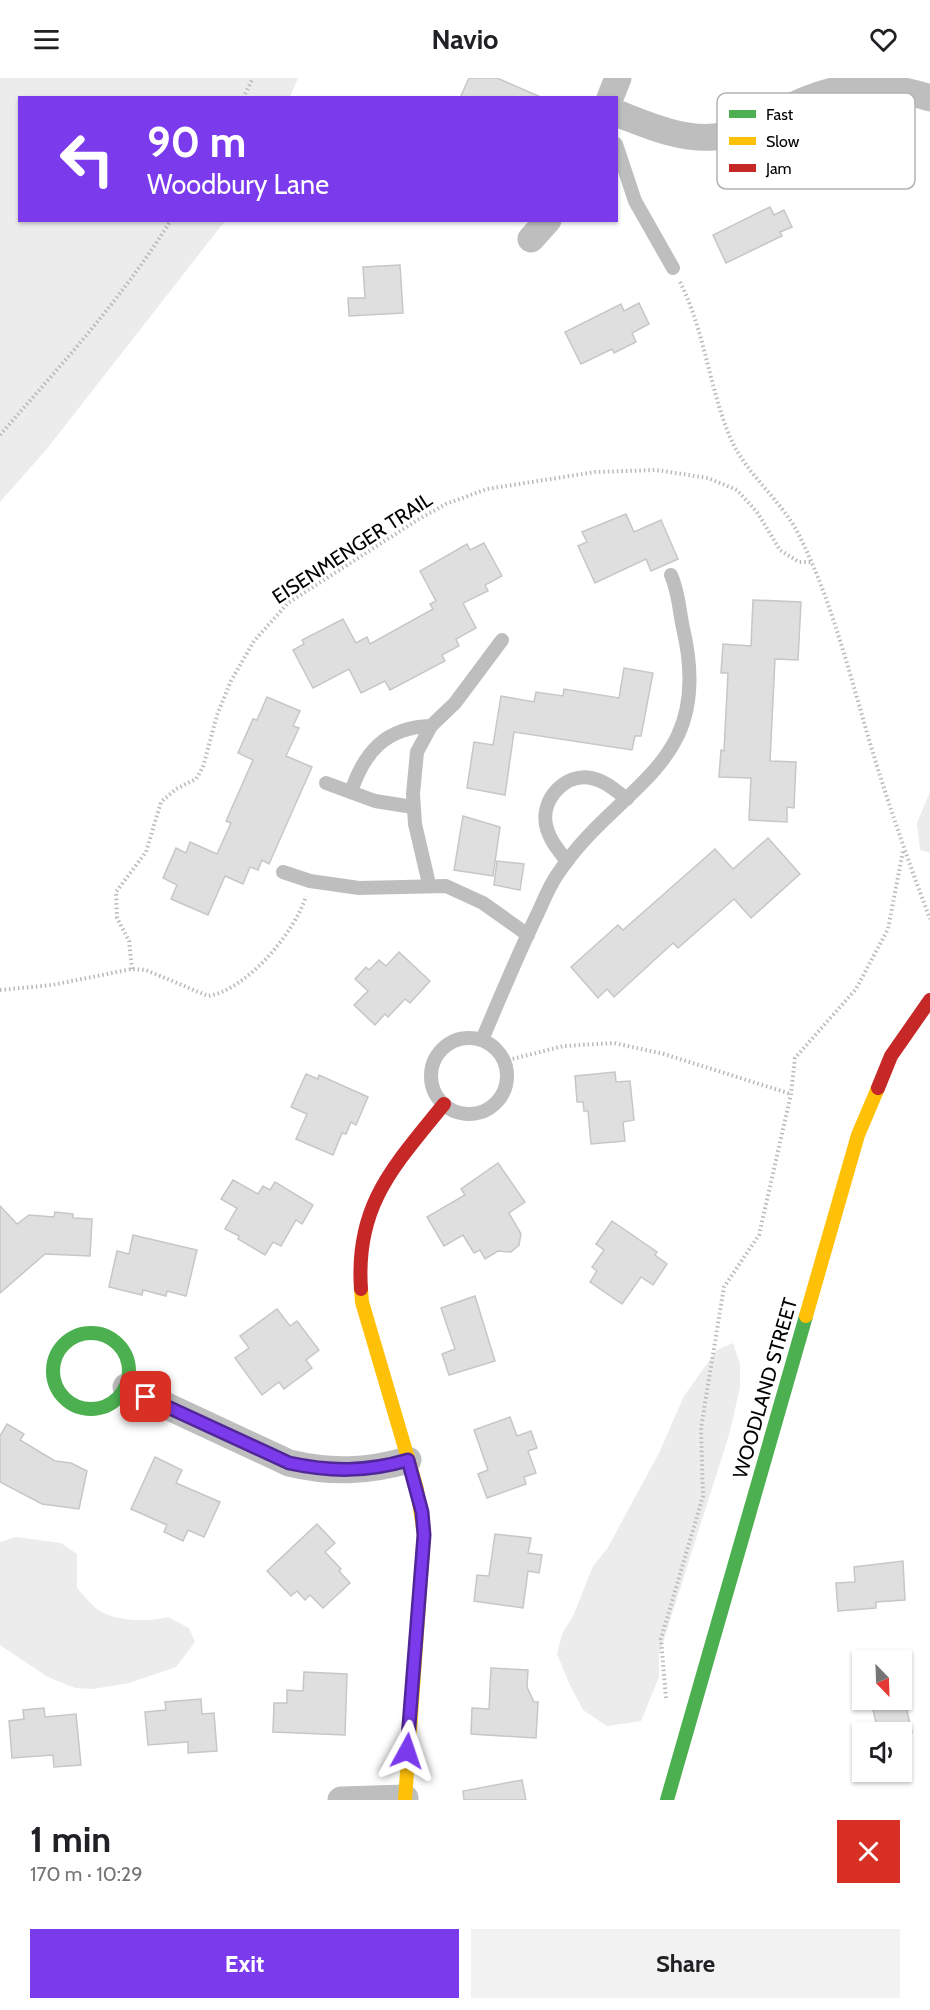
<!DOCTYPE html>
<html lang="en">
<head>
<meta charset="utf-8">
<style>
	body { margin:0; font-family:Cabin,sans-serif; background:#f2f2f2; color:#202124; height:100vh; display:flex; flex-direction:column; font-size:22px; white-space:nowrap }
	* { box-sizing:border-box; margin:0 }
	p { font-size:20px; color:#757577 }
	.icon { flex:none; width:33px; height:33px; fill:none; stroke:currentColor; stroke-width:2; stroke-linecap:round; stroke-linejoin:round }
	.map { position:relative; height:1722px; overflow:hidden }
	.drawer { display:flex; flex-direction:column; background:#fff; flex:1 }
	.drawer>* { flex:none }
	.top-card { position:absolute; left:18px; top:18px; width:600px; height:126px; border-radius:0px; box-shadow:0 2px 4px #0004; background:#7c3aed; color:#fff; overflow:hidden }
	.needle { width:39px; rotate:157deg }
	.tools { position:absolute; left:852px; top:1572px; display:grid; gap:12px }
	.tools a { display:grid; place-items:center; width:60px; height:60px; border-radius:0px; background:#fff; box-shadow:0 2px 4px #0004; font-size:30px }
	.pin { position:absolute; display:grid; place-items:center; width:51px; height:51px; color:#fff; margin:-26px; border-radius:12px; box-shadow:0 3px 9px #0006 }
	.me { position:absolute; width:66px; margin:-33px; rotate:5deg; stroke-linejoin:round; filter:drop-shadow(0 0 4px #0008) }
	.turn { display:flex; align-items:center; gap:21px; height:126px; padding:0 30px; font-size:27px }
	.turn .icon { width:78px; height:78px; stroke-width:2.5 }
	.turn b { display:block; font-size:42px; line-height:51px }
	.round { display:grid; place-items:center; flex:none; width:63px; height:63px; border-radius:0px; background:#f2f2f2 }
	.headline { display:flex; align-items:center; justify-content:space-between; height:102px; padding:0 30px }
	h1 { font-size:36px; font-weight:800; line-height:45px }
	.button { display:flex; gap:12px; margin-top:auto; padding:12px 30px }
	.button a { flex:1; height:69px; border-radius:0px; background:#7c3aed; color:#fff; font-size:24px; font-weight:800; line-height:69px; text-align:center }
	.button a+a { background:#f2f2f2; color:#202124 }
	header { display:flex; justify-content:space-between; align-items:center; height:78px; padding:0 30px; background:#fff; font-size:27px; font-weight:800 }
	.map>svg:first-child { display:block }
</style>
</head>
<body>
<header><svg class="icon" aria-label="menu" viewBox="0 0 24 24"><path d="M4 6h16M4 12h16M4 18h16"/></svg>Navio<svg class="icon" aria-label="heart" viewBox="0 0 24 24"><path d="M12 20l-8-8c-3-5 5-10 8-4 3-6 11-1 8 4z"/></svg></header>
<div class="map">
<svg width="930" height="1722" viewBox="0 0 930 1722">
	<rect width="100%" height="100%" fill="#fff"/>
	<g fill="#ececec">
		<path d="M 0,0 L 298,0 L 290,19 L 20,20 L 20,142 L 225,143 L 46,372 L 0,424 Z"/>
		<path d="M 930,714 L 930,775 L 920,772 L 917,745 Z"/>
		<path d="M 733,1265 L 740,1286 L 740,1310 L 729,1357 L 659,1577 L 659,1599 L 641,1643 L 607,1648 L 583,1632 L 570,1607 L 557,1576 L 562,1556 L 573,1538 L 593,1488 L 607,1471 L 659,1375 L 684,1318 L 717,1272 Z"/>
		<path d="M 16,1459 L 61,1465 L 77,1476 L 77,1510 C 84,1517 90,1526 97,1531 C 114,1544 149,1544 168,1539 L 189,1550 L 195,1564 L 176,1589 L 129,1605 L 93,1611 L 75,1610 L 48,1599 L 0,1567 L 0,1464 Z"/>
	</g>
	<g fill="#dfdfdf" stroke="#c7c7c7" stroke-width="1.5">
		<path d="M 469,0 L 497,0 L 543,20 L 460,20 Z"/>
		<path d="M 770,129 L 774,137 L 784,132 L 792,149 L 780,154 L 782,158 L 726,185 L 713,157 Z"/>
		<path d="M 400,187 L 403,235 L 349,238 L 348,220 L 365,220 L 363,189 Z"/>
		<path d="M 639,225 L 649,246 L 632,255 L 636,264 L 614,275 L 612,271 L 581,286 L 565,254 L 621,226 L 624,233 Z"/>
		<path d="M 626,436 L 634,454 L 661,442 L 678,481 L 651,493 L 646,481 L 595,505 L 578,468 L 587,464 L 582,454 Z"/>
		<path d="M 484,465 L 502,498 L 485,507 L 488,513 L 463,525 L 476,550 L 456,561 L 459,568 L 442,577 L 445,583 L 390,612 L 385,603 L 361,615 L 349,591 L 313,610 L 293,572 L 304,566 L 302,562 L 343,541 L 356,565 L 367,559 L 370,566 L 433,531 L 430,526 L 436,523 L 420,493 L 467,466 L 470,472 Z"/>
		<path d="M 753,522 L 801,524 L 798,582 L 775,581 L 770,683 L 796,684 L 794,730 L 787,729 L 787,744 L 749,742 L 751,700 L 719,699 L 721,672 L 724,673 L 728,595 L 721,595 L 723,566 L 751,568 Z"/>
		<path d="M 624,590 L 653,595 L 641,658 L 635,658 L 632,672 L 514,654 L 505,717 L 467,710 L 474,664 L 493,667 L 501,618 L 534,624 L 536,614 L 563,618 L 564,611 L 619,620 Z"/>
		<path d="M 267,619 L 300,633 L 293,648 L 299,650 L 286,678 L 312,689 L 269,786 L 262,782 L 258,792 L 250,789 L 243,806 L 225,798 L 208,837 L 171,821 L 177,807 L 163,800 L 176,770 L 186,775 L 190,764 L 217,776 L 231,745 L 226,743 L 253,682 L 238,675 L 253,641 L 257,642 Z"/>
		<path d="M 463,738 L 500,749 L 493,798 L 454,792 Z"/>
		<path d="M 768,760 L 800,796 L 751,840 L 734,821 L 678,870 L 673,865 L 614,919 L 607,911 L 598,920 L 571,889 L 618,847 L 623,852 L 715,771 L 733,791 Z"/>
		<path d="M 497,783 L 524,786 L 520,812 L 494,807 Z"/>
		<path d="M 399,874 L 430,903 L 410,925 L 405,921 L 388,939 L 385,936 L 375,947 L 354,927 L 368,913 L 355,901 L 366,889 L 369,892 L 379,882 L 386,888 Z"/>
		<path d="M 615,994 L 616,1004 L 630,1003 L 634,1042 L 623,1044 L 625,1063 L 591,1066 L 588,1033 L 584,1033 L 583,1024 L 577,1024 L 575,998 Z"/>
		<path d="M 306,996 L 318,1001 L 319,997 L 368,1019 L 356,1047 L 351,1044 L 346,1056 L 342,1055 L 333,1077 L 296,1061 L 307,1036 L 291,1029 Z"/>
		<path d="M 498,1085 L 525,1124 L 509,1135 L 521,1156 L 519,1167 L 511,1174 L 498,1173 L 485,1181 L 480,1172 L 474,1175 L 463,1157 L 444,1168 L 427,1139 L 465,1117 L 461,1111 Z"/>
		<path d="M 233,1102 L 258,1116 L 263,1108 L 270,1112 L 275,1104 L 313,1127 L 302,1146 L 296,1142 L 281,1168 L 273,1164 L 265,1177 L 238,1161 L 239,1158 L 225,1151 L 237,1130 L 221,1121 Z"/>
		<path d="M 0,1128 L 17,1146 L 29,1137 L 54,1139 L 55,1134 L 73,1136 L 73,1140 L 92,1141 L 90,1178 L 45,1176 L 0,1215 Z"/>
		<path d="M 612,1143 L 657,1174 L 655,1177 L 667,1186 L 653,1207 L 641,1199 L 622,1226 L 590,1204 L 597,1193 L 592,1189 L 604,1172 L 596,1166 Z"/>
		<path d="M 133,1157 L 197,1172 L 186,1218 L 167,1213 L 166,1218 L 143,1212 L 142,1217 L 109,1209 L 117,1173 L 129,1176 Z"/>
		<path d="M 475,1218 L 495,1283 L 449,1297 L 442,1276 L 455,1271 L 441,1230 Z"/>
		<path d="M 277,1231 L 290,1248 L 297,1243 L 319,1272 L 306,1282 L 312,1290 L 284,1311 L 279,1304 L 262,1317 L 235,1280 L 249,1270 L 240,1258 Z"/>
		<path d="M 510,1339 L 517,1358 L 531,1353 L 537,1370 L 528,1373 L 536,1395 L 524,1399 L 526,1406 L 487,1420 L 478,1396 L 488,1392 L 474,1352 Z"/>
		<path d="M 7,1346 L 24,1356 L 20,1362 L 55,1383 L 71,1385 L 87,1393 L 79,1431 L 42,1426 L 0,1404 L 0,1358 Z"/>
		<path d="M 155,1379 L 182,1392 L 176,1405 L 220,1424 L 204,1459 L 188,1452 L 183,1463 L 164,1454 L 167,1447 L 131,1431 Z"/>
		<path d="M 317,1446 L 335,1465 L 325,1474 L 341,1491 L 339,1493 L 350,1505 L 323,1530 L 310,1517 L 305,1522 L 297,1513 L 291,1518 L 267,1493 Z"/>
		<path d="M 495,1456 L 531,1460 L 528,1475 L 542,1477 L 539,1495 L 528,1493 L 523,1530 L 474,1523 L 477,1497 L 489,1498 Z"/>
		<path d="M 903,1483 L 905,1522 L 876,1524 L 876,1530 L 838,1533 L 836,1505 L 855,1504 L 854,1489 Z"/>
		<path d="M 491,1590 L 528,1592 L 527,1609 L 534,1624 L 538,1624 L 536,1660 L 471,1656 L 472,1630 L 489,1631 Z"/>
		<path d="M 304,1594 L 347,1596 L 345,1657 L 273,1654 L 274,1625 L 287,1625 L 287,1612 L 303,1613 Z"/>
		<path d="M 904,1620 L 912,1654 L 878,1654 L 872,1627 Z"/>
		<path d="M 201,1621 L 202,1636 L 214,1635 L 217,1673 L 188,1675 L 188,1664 L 148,1667 L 145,1634 L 166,1632 L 165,1624 Z"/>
		<path d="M 44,1630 L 45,1639 L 76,1636 L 81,1687 L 54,1689 L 53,1677 L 12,1680 L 9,1643 L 24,1641 L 23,1632 Z"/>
		<path d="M 522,1702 L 526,1722 L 464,1722 L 463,1713 Z"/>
	</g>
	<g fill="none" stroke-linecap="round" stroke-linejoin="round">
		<g stroke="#b9b9b9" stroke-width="4" stroke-dasharray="1.5 3" stroke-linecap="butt">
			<path d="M 243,20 L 253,0"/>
			<path d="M 680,204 C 705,254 709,309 730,359 C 746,397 782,422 800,459 C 832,524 850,597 870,665 C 888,725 908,783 930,841"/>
			<path d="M 0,357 C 60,288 122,221 171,142"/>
			<path d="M 132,891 L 129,863 L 117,840 L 116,814 L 146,774 L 161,724 L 176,711 L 196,701 L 203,689 L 217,637 L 231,603 L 254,563 L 288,525 L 419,441 L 446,426 L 487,411 L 595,394 L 656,392 L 708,400 L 737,412 L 757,434 L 780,472 L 799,484 L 811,484"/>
			<path d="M 0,912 L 52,907 L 132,891 L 146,892 L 208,918 C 247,912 295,854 306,818"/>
			<path d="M 504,983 L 564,968 L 614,965 L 664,976 L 791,1016"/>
			<path d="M 666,1620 L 661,1561 L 703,1418 L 701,1350 L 724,1209 L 759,1157 L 791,1016 L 795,980 L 856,911 L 888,851 L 903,773"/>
		</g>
		<g stroke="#bebebe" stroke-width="14">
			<path d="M 616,66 L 635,123 L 673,190"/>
			<path d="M 326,705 L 375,723 L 413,729"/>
			<path d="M 351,714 C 364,674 386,649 431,648"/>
			<path d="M 567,783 C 558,772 549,761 546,747 C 541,721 565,695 591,700 C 604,702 616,713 627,721"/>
			<path d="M 283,794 L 310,803 L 359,810 L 446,808 L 483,825 L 528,857"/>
			<path d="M 429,806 L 415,746 L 413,716 L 417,674 L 431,648 L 455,625 L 502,562"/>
			<circle cx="469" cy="998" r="38"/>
			<path d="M 482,962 C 499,922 516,881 535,841 C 542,827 548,810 557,797 C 619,703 716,690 683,550 C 679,532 679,515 671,497"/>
		</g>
		<g stroke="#bebebe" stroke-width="27">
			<path d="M 610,20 L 618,0"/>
			<path d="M 616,35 C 648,47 680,62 714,59 C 735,58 755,47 774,37 C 829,7 869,0 930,20"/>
			<path d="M 531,161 L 548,142"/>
			<path d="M 126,1309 L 289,1385 C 331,1395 367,1394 408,1382"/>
			<path d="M 341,1722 L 405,1720"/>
		</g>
		<g stroke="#4caf50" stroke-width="14">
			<circle cx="91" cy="1293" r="38"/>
			<path d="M 667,1722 L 806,1238"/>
		</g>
		<g stroke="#ffc107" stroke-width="14">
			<path d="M 361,1211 L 362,1224 L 417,1411 L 424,1457 L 405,1722"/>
			<path d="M 806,1238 L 858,1057 L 878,1010"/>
		</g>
		<g stroke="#c62828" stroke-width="14">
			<path d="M 878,1010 L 891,978 L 930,922"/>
			<path d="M 361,1211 C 355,1127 394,1088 444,1026"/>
		</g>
	</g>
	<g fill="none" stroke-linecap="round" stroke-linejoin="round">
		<g stroke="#51269a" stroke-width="15">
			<path id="route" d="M 146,1319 L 289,1385 C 331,1394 367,1394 408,1382 L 422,1434 L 424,1457 L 407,1673"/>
		</g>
		<use href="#route" stroke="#7c3aed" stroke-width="10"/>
	</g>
	<g text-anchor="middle" stroke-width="5" stroke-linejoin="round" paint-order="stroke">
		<g font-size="20" fill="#000" stroke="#fff">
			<text transform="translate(352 470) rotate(-33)" y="7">EISENMENGER TRAIL</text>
			<text transform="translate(765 1310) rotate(-74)" y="7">WOODLAND STREET</text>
		</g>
	</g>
	<rect x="717" y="15" width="198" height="96" rx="9" fill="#fff" stroke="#b2b2b2" stroke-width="1.5"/>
	<rect x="729" y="32" width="27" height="8" fill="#4caf50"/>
	<rect x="729" y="59" width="27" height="8" fill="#ffc107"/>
	<rect x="729" y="86" width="27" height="8" fill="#c62828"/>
	<g font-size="16" fill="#000">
		<text x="766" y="42">Fast</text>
		<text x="766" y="69">Slow</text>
		<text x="766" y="96">Jam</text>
	</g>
</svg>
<div class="tools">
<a><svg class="needle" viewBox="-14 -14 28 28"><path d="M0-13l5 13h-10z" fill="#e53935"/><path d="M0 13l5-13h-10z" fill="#757577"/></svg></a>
<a><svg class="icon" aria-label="sound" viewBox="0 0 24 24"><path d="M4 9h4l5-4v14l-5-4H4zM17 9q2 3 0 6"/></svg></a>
</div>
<div class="pin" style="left:146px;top:1319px;background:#d93025"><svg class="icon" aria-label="arrive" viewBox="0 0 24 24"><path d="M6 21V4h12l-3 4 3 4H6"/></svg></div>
<svg class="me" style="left:407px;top:1673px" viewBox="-20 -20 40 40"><path d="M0-17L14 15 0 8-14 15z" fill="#7c3aed" stroke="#fff" stroke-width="4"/></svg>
<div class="top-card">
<div class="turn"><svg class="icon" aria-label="left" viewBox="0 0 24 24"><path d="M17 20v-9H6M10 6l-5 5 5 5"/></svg><div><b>90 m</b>Woodbury Lane</div></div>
</div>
</div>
<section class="drawer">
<div class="headline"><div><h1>1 min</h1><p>170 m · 10:29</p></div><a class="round" style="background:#d93025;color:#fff"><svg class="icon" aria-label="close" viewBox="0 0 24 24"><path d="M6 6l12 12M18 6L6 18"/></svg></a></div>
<div class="button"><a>Exit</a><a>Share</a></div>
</section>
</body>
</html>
